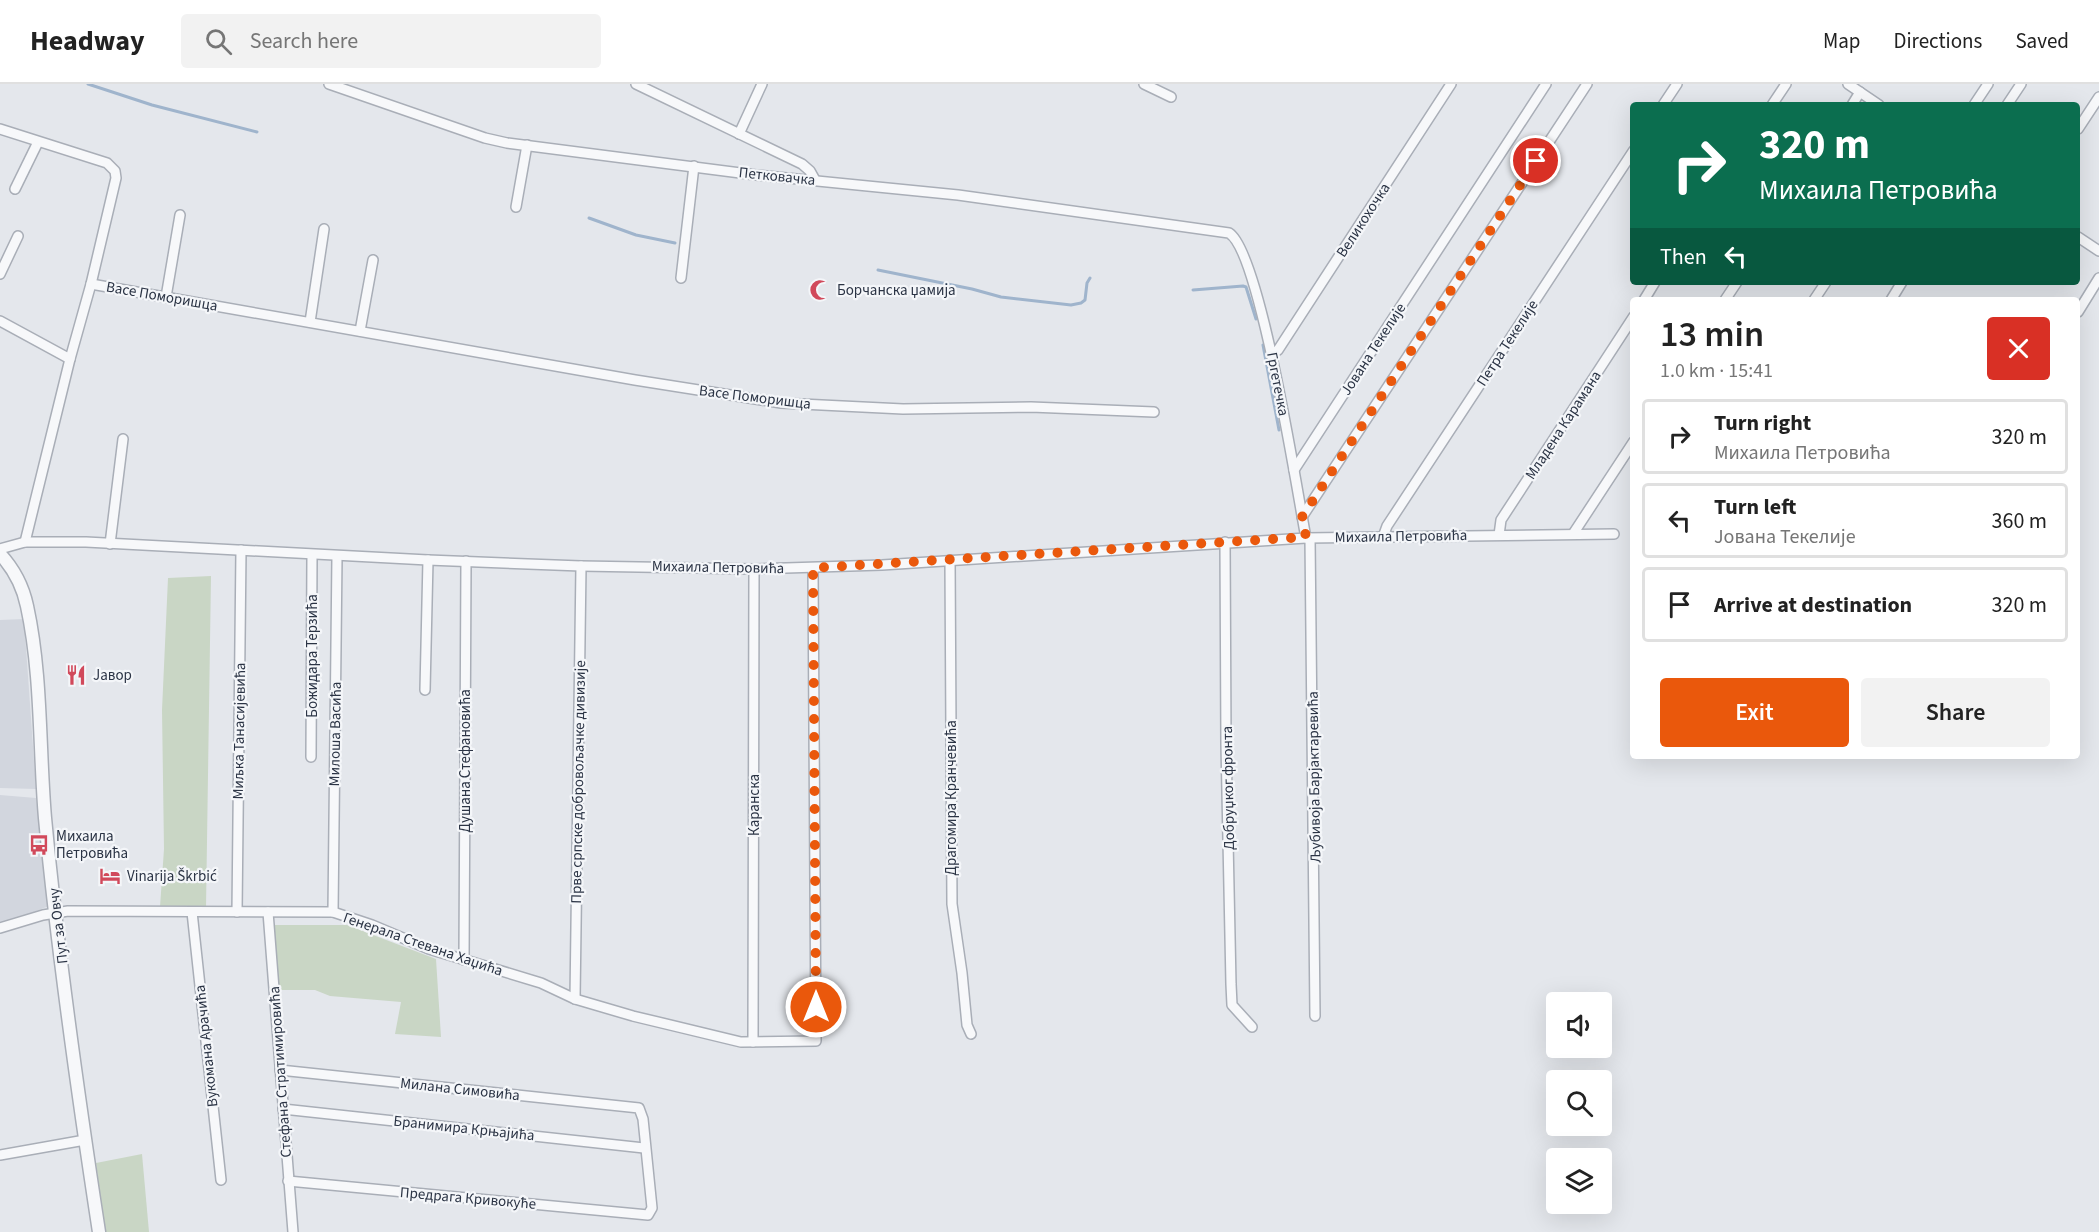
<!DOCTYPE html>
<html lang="en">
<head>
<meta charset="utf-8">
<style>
	body { margin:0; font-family:"Source Sans 3",sans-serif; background:#f2f2f2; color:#222; height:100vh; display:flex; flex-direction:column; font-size:22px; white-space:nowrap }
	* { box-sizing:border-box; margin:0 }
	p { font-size:20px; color:#767676 }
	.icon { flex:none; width:33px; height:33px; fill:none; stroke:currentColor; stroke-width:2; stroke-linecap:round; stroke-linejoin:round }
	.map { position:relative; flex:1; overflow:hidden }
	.drawer { position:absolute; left:1630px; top:213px; width:450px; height:462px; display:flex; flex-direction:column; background:#fff; border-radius:6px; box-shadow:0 6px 24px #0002 }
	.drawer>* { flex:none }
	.hud { position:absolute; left:1630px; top:18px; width:450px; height:183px; border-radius:6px; box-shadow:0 6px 24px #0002; background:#0b6e4f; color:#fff; overflow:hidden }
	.buttons { position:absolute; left:1546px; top:908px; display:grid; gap:12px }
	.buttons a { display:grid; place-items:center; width:66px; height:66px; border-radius:6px; background:#fff; box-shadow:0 6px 24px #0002; font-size:30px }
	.pin { position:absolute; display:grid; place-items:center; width:51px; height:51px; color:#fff; margin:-26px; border:3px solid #fff; border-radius:50%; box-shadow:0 2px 6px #0007 }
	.me { position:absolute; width:66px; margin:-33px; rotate:0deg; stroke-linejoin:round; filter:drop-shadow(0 0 4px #0008) }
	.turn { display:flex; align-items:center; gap:21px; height:126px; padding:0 30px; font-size:27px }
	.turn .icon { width:78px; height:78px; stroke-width:2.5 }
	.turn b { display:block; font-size:42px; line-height:51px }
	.then { display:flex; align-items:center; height:57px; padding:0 30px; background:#0003; gap:12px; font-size:22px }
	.round { display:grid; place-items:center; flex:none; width:63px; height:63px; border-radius:6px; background:#f2f2f2 }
	.headline { display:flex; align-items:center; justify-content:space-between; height:102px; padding:0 30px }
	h1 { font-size:36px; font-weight:600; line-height:45px }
	.action { display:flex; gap:12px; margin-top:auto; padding:12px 30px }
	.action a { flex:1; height:69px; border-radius:6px; background:#ea580c; color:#fff; font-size:24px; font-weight:600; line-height:69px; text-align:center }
	.action a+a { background:#f2f2f2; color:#222 }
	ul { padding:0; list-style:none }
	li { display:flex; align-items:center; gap:18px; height:75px; margin:0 12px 9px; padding:0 18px; border:3px solid #e0e0e0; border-radius:6px }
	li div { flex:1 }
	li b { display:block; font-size:22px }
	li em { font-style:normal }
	header { display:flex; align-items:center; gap:36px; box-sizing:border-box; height:84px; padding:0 30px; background:#fff; border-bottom:2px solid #e0e0e0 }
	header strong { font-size:28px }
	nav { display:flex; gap:33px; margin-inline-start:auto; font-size:21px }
	.search { width:420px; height:54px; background:#f2f2f2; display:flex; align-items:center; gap:15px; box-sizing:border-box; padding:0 21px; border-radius:6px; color:#767676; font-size:22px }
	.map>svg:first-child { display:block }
</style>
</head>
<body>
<header>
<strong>Headway</strong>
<div class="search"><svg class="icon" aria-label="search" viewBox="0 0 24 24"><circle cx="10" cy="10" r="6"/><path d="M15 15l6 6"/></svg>Search here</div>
<nav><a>Map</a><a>Directions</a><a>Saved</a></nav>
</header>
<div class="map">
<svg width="2099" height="1148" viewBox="0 0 2099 1148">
	<rect width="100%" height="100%" fill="#e4e7ec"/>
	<g fill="#d2d6de">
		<path d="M 24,535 L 36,705 L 0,704 L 0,536 Z"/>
		<path d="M 0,711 L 36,714 L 49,822 L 0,841 Z"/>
	</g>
	<g fill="#c9d6c5">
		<path d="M 211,492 L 206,824 L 160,823 L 164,765 L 162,626 L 168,494 Z"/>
		<path d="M 274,841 L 347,841 L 436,875 L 441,953 L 395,950 L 401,918 L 330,912 L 315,906 L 279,906 Z"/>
		<path d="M 142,1070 L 149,1148 L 105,1148 L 96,1079 Z"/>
	</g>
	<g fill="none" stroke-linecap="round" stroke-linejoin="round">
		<g stroke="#9fb4cc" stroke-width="3">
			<path d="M 88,0 L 152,21 L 257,48"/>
			<path d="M 589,134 L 636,151 L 675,159"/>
			<path d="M 878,186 L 972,205 L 1001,213 L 1071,221 L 1081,219 L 1085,216 L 1087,199 L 1090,194"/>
			<path d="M 1193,206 L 1243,202 L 1246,203 L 1256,235"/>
			<path d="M 1263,261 L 1279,346"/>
		</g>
		<g stroke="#a9aeb7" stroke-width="12">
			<g id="minor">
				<path d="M 329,0 L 485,54 L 507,59 L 756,91 L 958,111 L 1229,149 C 1260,167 1297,407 1306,454"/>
				<path d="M 636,0 L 802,80 L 810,87 L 815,96"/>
				<path d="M 1144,0 L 1171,13"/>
				<path d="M 1848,0 L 1879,21"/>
				<path d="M 1663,21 L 1677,0"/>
				<path d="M 1772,21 L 1786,0"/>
				<path d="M 1852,21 L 1860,8"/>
				<path d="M 1974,21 L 1988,0"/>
				<path d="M 2007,21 L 2021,0"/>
				<path d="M 0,45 L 107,79 L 115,87 L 116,94 L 91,200 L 70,275 L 25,458"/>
				<path d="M 2078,45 L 2099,13"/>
				<path d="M 739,50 L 762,0"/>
				<path d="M 15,105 L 38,58"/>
				<path d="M 516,123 L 527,61"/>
				<path d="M 2078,153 L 2099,167"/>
				<path d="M 0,190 L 18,152"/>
				<path d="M 681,194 L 694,82"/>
				<path d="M 91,200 L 635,296 L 781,319 L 903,325 L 1031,323 L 1154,328"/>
				<path d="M 166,213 L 180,131"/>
				<path d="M 1644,216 L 1655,198"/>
				<path d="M 1725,216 L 1737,198"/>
				<path d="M 1814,216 L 1826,198"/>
				<path d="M 1891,216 L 1902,198"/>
				<path d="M 2078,228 L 2099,194"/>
				<path d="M 0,237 L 70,275"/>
				<path d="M 310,238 L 324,145"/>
				<path d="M 360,247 L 373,176"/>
				<path d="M 1272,270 L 1278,266 L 1451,0"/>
				<path d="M 1294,386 L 1546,0"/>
				<path d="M 1302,433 L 1587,0"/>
				<path d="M 1573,450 L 1634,357"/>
				<path d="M 1499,451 L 1501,436 L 1634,232"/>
				<path d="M 1383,453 L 1387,442 L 1634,66"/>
				<path d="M 1310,454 L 1315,932"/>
				<path d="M 1225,458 L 1226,660 L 1231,900 L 1232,921 L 1252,943"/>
				<path d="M 110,460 L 123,355"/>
				<path d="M 0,465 L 25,458 L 86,458 L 428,476 L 581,482 L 754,485 L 882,481 L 1306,454 L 1614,450"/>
				<path d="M 950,476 L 952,820 L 962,889 L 967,941 L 971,950"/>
				<path d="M 425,606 L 428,476"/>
				<path d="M 311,673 L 312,471"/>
				<path d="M 192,828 L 221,1096"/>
				<path d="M 237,828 L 241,466"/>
				<path d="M 268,828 L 293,1148"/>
				<path d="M 333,828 L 337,472"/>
				<path d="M 0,844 L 43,831 L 68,827 L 333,828 L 372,841 L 429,865 L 541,899 L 575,915 L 633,932 L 741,958 L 816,957 L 813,484"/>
				<path d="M 464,876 L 466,477"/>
				<path d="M 575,915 L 581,482"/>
				<path d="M 753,958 L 754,485"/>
				<path d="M 280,986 L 639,1024 L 643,1035 L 652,1124 L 648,1131 L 288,1097"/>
				<path d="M 283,1025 L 644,1064"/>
				<path d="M 0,1071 L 85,1056"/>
			</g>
		</g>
		<g stroke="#a9aeb7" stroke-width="15">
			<path id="tertiary" d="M 0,470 C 13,484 23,503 27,522 C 42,591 39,664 45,734 C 58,872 78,1011 99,1148"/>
		</g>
		<use href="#minor" stroke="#f7f8fa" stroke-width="9"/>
		<use href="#tertiary" stroke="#f7f8fa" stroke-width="12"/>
	</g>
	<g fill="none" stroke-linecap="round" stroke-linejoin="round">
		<path stroke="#ea580c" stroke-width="10" stroke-dasharray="0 18" d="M 816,923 L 813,484 L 1306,453 L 1302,433 L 1536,77"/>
	</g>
	<defs>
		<g id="mosque-bare" transform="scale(1.62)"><path d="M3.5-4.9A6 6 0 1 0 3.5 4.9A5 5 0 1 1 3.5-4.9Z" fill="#d1495b" stroke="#f4f6f9" stroke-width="2.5" paint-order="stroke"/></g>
		<g id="restaurant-bare" transform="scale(1.62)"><path d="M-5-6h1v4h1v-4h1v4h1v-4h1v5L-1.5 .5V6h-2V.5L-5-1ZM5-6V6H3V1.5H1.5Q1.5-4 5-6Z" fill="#d1495b" stroke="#f4f6f9" stroke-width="2.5" paint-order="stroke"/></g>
		<g id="bus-bare" transform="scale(1.62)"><path d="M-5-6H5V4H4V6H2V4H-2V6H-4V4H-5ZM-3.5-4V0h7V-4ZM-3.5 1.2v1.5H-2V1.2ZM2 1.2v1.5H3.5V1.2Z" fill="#d1495b" stroke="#f4f6f9" stroke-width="2.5" paint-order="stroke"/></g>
		<g id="hotel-bare" transform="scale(1.62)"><path d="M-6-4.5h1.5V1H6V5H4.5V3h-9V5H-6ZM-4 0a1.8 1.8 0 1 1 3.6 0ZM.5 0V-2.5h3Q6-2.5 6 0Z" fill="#d1495b" stroke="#f4f6f9" stroke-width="2.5" paint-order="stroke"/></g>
	</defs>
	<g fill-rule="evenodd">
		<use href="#mosque-bare" x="820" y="206"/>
		<use href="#restaurant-bare" x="76" y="591"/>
		<use href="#bus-bare" x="39" y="761"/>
		<use href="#hotel-bare" x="110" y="792"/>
	</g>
	<g text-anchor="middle" stroke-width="4.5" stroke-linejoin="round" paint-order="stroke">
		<g font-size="15" fill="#2b3445" stroke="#f4f6f9">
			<text transform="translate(777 92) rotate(6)" y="5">Петковачка</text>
			<text transform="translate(1363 136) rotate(-57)" y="5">Великохочка</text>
			<text transform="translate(162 212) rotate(10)" y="5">Васе Поморишца</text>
			<text transform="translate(1507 259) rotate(-57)" y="5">Петра Текелије</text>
			<text transform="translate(1373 265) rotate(-57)" y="5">Јована Текелије</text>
			<text transform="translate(1278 300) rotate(79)" y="5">Гргетечка</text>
			<text transform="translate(755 313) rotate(7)" y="5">Васе Поморишца</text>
			<text transform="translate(1563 341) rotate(-57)" y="5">Младена Карамана</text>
			<text transform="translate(1401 452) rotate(-1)" y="5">Михаила Петровића</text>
			<text transform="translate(718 483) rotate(1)" y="5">Михаила Петровића</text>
			<text transform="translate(312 572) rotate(-90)" y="5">Божидара Терзића</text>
			<text transform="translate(239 647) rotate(-89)" y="5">Миљка Танасијевића</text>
			<text transform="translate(335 650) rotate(-89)" y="5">Милоша Васића</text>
			<text transform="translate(465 677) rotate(-90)" y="5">Душана Стефановића</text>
			<text transform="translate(1314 693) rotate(-91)" y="5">Љубивоја Барјактаревића</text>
			<text transform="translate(578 698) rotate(-89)" y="5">Прве српске добровољачке дивизије</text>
			<text transform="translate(1228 704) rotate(-91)" y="5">Добруџког фронта</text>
			<text transform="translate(951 714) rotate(-90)" y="5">Драгомира Кранчевића</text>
			<text transform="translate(754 721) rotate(-90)" y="5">Каранска</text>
			<text transform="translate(58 842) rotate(-97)" y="5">Пут за Овчу</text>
			<text transform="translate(423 860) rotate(19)" y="5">Генерала Стевана Хаџића</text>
			<text transform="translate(206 962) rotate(-96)" y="5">Вукомана Арачића</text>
			<text transform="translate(280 988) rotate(-94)" y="5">Стефана Стратимировића</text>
			<text transform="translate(460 1005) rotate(6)" y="5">Милана Симовића</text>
			<text transform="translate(464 1044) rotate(6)" y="5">Бранимира Крњајића</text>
			<text transform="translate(468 1114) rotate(5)" y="5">Предрага Кривокуће</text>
		</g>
		<g font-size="15" fill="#2b3445" stroke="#f4f6f9" text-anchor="start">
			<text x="837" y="211">Борчанска џамија</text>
			<text x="93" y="596">Јавор</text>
			<text x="56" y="757">Михаила<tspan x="56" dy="17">Петровића</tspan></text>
			<text x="127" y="797">Vinarija Škrbić</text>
		</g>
	</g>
</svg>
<div class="buttons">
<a><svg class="icon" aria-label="sound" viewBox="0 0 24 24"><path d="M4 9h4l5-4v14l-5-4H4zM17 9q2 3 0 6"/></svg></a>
<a><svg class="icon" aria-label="search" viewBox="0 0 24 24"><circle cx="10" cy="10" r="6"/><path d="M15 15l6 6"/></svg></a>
<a><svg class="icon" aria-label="layers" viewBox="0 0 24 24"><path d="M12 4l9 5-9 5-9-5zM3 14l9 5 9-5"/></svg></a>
</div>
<div class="pin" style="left:1536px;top:77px;background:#d93025"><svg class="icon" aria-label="arrive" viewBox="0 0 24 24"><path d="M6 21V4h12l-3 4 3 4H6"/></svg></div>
<svg class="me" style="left:816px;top:923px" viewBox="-20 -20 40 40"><circle r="17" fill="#ea580c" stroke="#fff" stroke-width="3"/><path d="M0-11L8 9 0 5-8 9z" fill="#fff"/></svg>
<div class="hud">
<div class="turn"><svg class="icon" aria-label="right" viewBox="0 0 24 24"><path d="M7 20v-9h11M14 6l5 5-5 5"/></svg><div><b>320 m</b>Михаила Петровића</div></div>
<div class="then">Then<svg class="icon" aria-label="left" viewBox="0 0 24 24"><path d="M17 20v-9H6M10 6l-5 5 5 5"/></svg></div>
</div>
<section class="drawer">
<div class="headline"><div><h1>13 min</h1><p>1.0 km · 15:41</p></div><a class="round" style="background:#d93025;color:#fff"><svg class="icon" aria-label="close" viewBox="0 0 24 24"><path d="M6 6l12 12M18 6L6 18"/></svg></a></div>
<ul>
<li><svg class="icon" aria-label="right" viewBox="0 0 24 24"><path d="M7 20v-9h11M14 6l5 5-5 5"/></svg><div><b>Turn right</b><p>Михаила Петровића</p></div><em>320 m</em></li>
<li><svg class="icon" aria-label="left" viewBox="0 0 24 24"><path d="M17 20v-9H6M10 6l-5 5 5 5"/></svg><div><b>Turn left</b><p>Јована Текелије</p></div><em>360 m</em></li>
<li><svg class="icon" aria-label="arrive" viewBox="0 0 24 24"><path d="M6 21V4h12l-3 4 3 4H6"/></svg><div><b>Arrive at destination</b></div><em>320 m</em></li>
</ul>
<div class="action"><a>Exit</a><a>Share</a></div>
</section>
</div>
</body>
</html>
